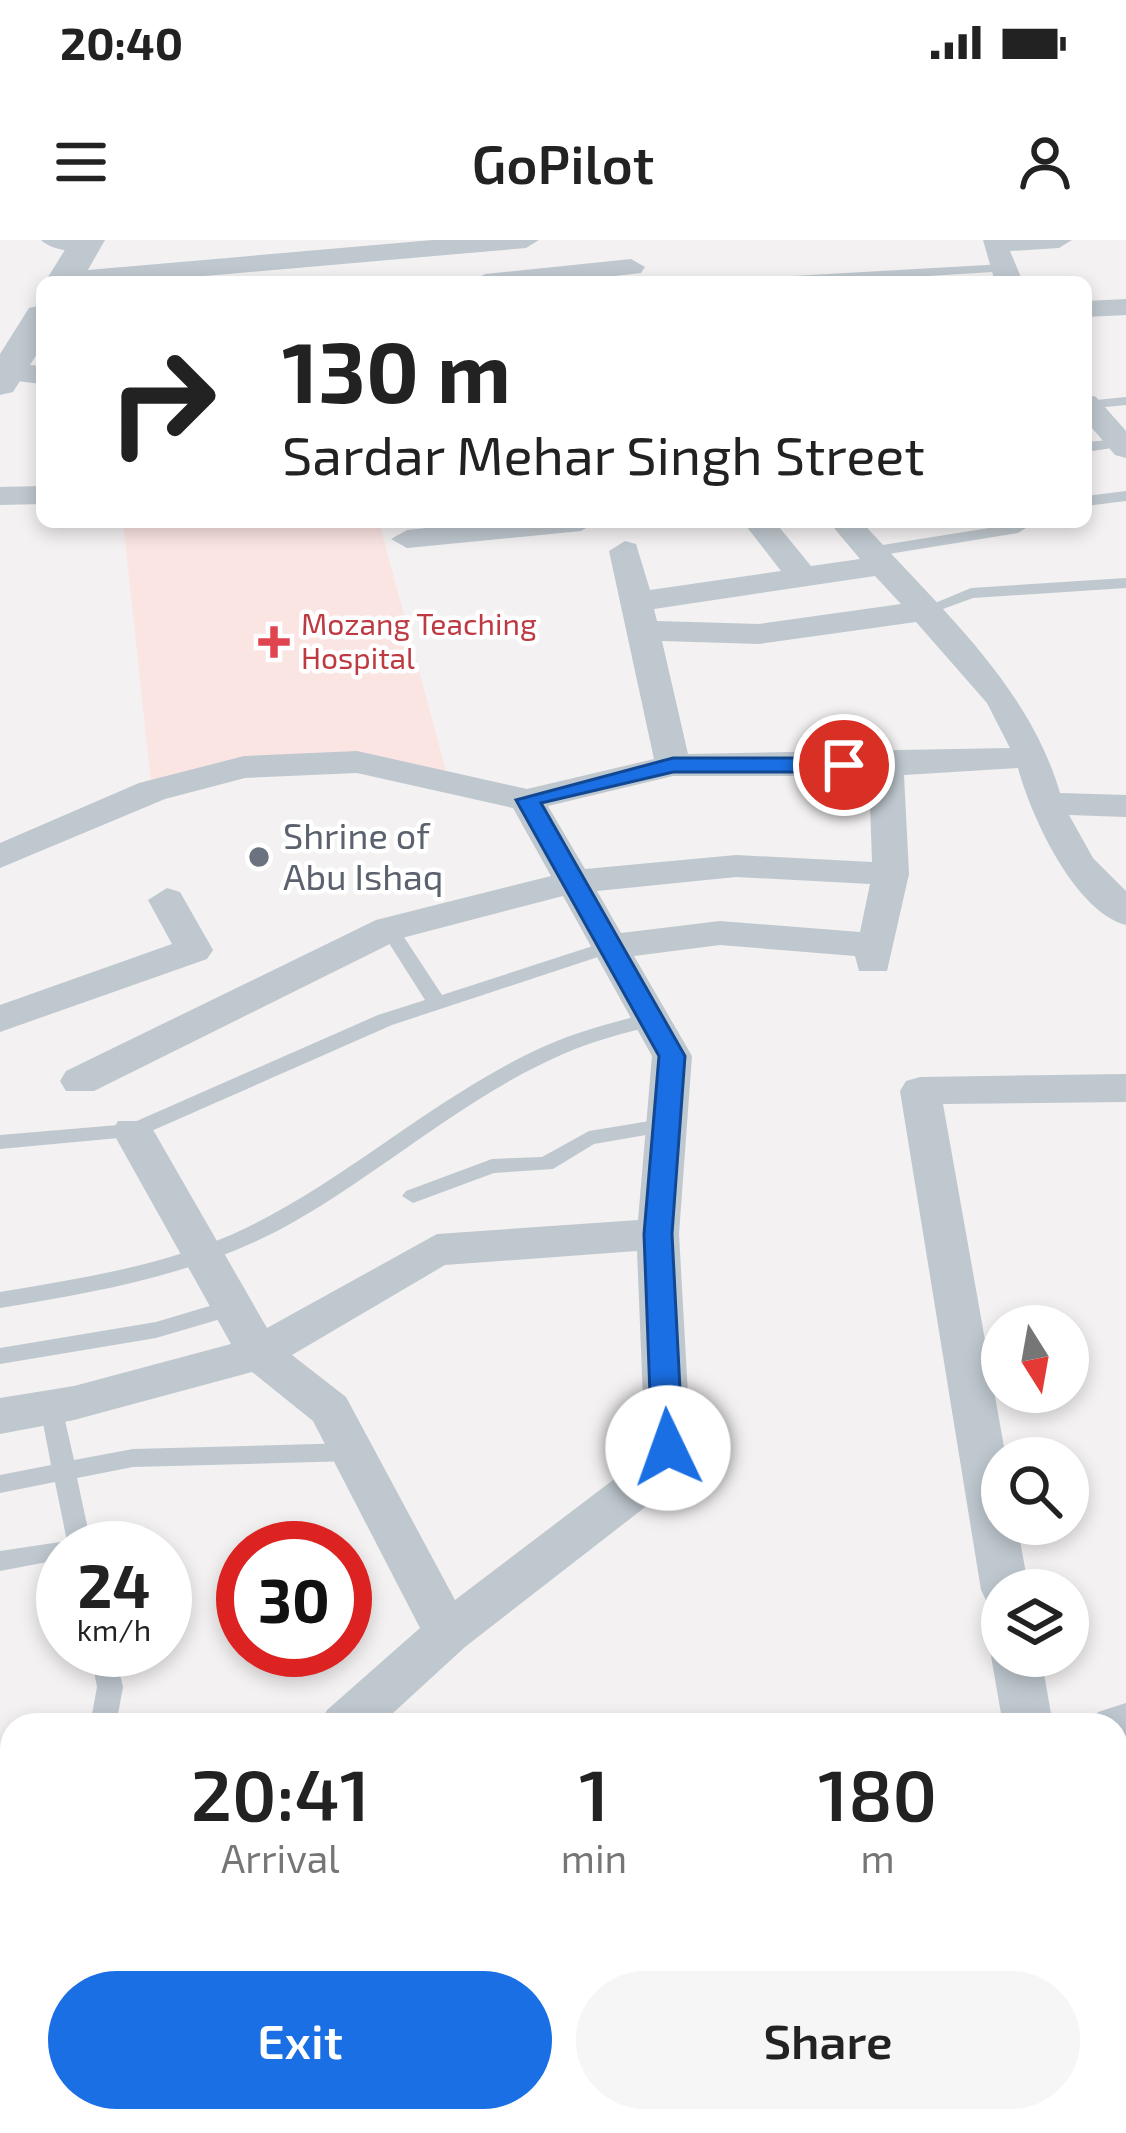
<!DOCTYPE html>
<html lang="en">
<head>
<meta charset="utf-8">
<style>
	body { margin:0; font-family:"Exo 2",sans-serif; background:#f6f6f6; color:#222; height:100vh; display:flex; flex-direction:column; font-size:45px; white-space:nowrap }
	* { box-sizing:border-box; margin:0 }
	p { font-size:39px; color:#767676 }
	.icon { flex:none; width:66px; height:66px; fill:none; stroke:currentColor; stroke-width:2; stroke-linecap:round; stroke-linejoin:round }
	.map { position:relative; flex:1; overflow:hidden }
	.sheet { position:absolute; left:0px; top:1473px; width:1128px; height:420px; display:flex; flex-direction:column; background:#fff; border-radius:36px 36px 0 0; box-shadow:0 6px 18px #0003 }
	.sheet>* { flex:none }
	.hud { position:absolute; left:36px; top:36px; width:1056px; height:252px; border-radius:18px; box-shadow:0 6px 18px #0003; background:#fff; color:#222; overflow:hidden }
	.needle { width:78px; rotate:169deg }
	.fabs { position:absolute; left:981px; top:1065px; display:grid; gap:24px }
	.fabs a { display:grid; place-items:center; width:108px; height:108px; border-radius:50%; background:#fff; box-shadow:0 6px 18px #0003; font-size:60px }
	.speed { position:absolute; left:36px; top:1281px; display:flex; gap:24px; font-size:60px; font-weight:700; text-align:center }
	.speed>* { display:grid; place-content:center; width:156px; height:156px; border-radius:50%; background:#fff; box-shadow:0 6px 18px #0003; line-height:1 }
	.speed small { font-size:30px; font-weight:400 }
	.speed .limit { border:18px solid #d22; background:#fff; color:#111 }
	.pin { position:absolute; display:grid; place-items:center; width:102px; height:102px; color:#fff; margin:-51px; border:6px solid #fff; border-radius:50%; box-shadow:0 3px 12px #0007 }
	.me { position:absolute; width:132px; margin:-66px; rotate:357deg; stroke-linejoin:round; filter:drop-shadow(0 0 9px #0008) }
	.turn { display:flex; align-items:center; gap:42px; height:252px; padding:0 48px; font-size:54px }
	.turn .icon { width:156px; height:156px; stroke-width:2.5 }
	.turn b { display:block; font-size:84px; line-height:102px }
	.eta { display:flex; justify-content:space-evenly; align-items:center; height:204px; text-align:center }
	.eta b { font-size:72px; font-weight:600; line-height:84px }
	.primary-button { display:flex; gap:24px; margin-top:auto; padding:24px 48px }
	.primary-button a { flex:1; height:138px; border-radius:72px; background:#1a6fe4; color:#fff; font-size:48px; font-weight:600; line-height:138px; text-align:center }
	.primary-button a+a { background:#f6f6f6; color:#222 }
	.status { display:flex; justify-content:space-between; align-items:center; height:84px; padding:0 60px; background:#fff; direction:ltr }
	.status svg { height:33px; fill:currentColor }
	header { display:flex; justify-content:space-between; align-items:center; height:156px; padding:0 48px; background:#fff; font-size:54px; font-weight:600 }
	.map>svg:first-child { display:block }
</style>
</head>
<body>
<div class="status"><b>20:40</b><svg viewBox="0 0 49 12"><path d="M0 12V9h3v3zM5 12V6h3v6zM10 12V3h3v9zM15 12V0h3v12zM26 1h20v11H26zM47 4h2v5h-2z"/></svg></div>
<header><svg class="icon" aria-label="menu" viewBox="0 0 24 24"><path d="M4 6h16M4 12h16M4 18h16"/></svg>GoPilot<svg class="icon" aria-label="person" viewBox="0 0 24 24"><circle cx="12" cy="8" r="4"/><path d="M4 21q1-7 8-7t8 7"/></svg></header>
<div class="map">
<svg width="1126" height="1893" viewBox="0 0 1126 1893">
	<rect width="100%" height="100%" fill="#f3f1f1"/>
	<path fill="#fbe5e3" d="M 123,282 L 379,282 L 449,542 L 357,522 L 152,551 Z"/>
	<g fill="none" stroke-linecap="round" stroke-linejoin="round">
		<g fill="#bfc8cf" fill-rule="evenodd">
			<path d="M 1004,24 L 1011,28 L 1009,31 L 830,42 L 786,40 L 793,36 Z"/>
			<path d="M 1126,157 L 1126,165 L 1086,169 L 1086,161 Z"/>
			<path d="M 1120,199 L 1126,201 L 1125,206 L 1086,212 L 1086,202 Z"/>
			<path d="M 1126,251 L 1126,261 L 1086,266 L 1086,256 Z"/>
			<path d="M 1006,282 L 1022,282 L 1026,288 L 1018,293 L 870,317 L 862,312 L 870,307 L 1008,285 Z"/>
			<path d="M 1126,338 L 1126,348 L 973,358 L 924,376 L 916,371 L 971,348 Z"/>
			<path d="M 389,683 L 396,685 L 442,755 L 602,703 L 609,701 L 619,707 L 616,711 L 392,785 L 140,896 L 0,909 L 0,895 L 130,884 L 378,775 L 425,760 L 380,689 Z"/>
			<path d="M 650,773 L 657,775 L 660,780 L 657,785 C 624,793 592,801 561,815 C 465,857 387,928 297,980 C 206,1033 103,1051 0,1068 L 0,1052 C 84,1038 170,1025 248,987 C 352,936 438,854 545,806 C 579,791 614,782 650,773 Z"/>
			<path d="M 662,879 L 669,881 L 672,886 L 669,891 L 594,904 L 553,929 L 494,933 L 413,963 L 402,956 L 406,951 L 492,919 L 542,917 L 589,891 Z"/>
			<path d="M 233,1059 L 241,1061 L 244,1067 L 241,1073 L 156,1098 L 0,1124 L 0,1108 L 156,1082 Z"/>
			<path d="M 51,1158 L 59,1161 L 62,1167 L 74,1220 L 133,1209 L 352,1203 L 360,1206 L 364,1212 L 360,1218 L 352,1221 L 133,1227 L 77,1238 L 92,1308 L 63,1308 L 63,1319 L 0,1331 L 0,1311 L 67,1301 L 55,1242 L 0,1253 L 0,1235 L 51,1225 L 40,1167 L 43,1161 Z"/>
			<path d="M 90,1410 L 114,1410 L 123,1447 L 116,1485 L 90,1485 L 97,1447 Z"/>
			<path d="M 1116,1852 L 1126,1856 L 1126,1893 L 1116,1893 L 1109,1881 L 1116,1881 Z"/>
			<path d="M 12,1854 L 14,1881 L 0,1885 L 0,1857 Z"/>
			<rect x="161" y="1881" width="28" height="12"/>
			<path d="M 599,1881 L 629,1881 L 634,1893 L 604,1893 Z"/>
			<path d="M 729,1881 L 759,1881 L 764,1893 L 734,1893 Z"/>
		</g>
		<g fill="#bfc8cf" fill-rule="evenodd">
			<path d="M 41,0 L 97,0 L 99,3 C 87,16 53,12 41,0 Z"/>
			<path d="M 433,0 L 539,0 L 526,8 L 136,42 L 51,40 L 65,32 Z"/>
			<path d="M 983,0 L 1072,0 L 1059,8 L 1010,11 L 1023,42 L 995,42 Z"/>
			<path d="M 631,19 L 645,27 L 641,33 L 564,42 L 471,42 L 485,34 Z"/>
			<path d="M 1126,59 L 1126,75 L 1086,77 L 1086,61 Z"/>
			<path d="M 7,123 L 42,126 L 42,144 L 0,139 L 0,125 Z"/>
			<path d="M 1086,154 L 1096,157 L 1126,191 L 1126,218 L 1115,215 L 1086,181 Z"/>
			<path d="M 42,246 L 42,264 L 0,265 L 0,247 Z"/>
			<path d="M 485,282 L 597,282 L 581,291 L 407,308 L 391,299 L 407,290 Z"/>
			<path d="M 743,282 L 775,282 L 811,326 L 860,319 L 829,282 L 862,282 C 936,365 1028,443 1060,553 L 1126,555 L 1126,577 L 1069,575 L 1093,618 L 1126,651 L 1126,685 C 1074,671 1031,576 1018,528 L 904,535 L 909,634 L 887,731 L 859,731 L 855,716 L 720,705 L 634,716 L 692,816 L 679,994 L 691,1208 L 671,1247 L 465,1407 L 380,1485 L 320,1485 L 327,1470 L 420,1388 L 313,1181 L 252,1132 L 74,1180 L 0,1194 L 0,1158 L 74,1146 L 231,1104 L 112,891 L 118,881 L 148,881 L 267,1088 L 437,994 L 638,980 L 652,816 L 563,656 L 402,698 L 94,851 L 66,851 L 60,841 L 66,831 L 376,680 L 551,636 L 513,568 L 357,533 L 245,538 L 165,559 L 0,628 L 0,603 L 139,543 L 244,516 L 357,511 L 527,549 L 654,519 L 609,311 L 625,301 L 636,304 L 650,350 L 781,331 ZM 875,336 L 901,364 L 759,384 L 657,381 L 654,369 ZM 916,382 L 987,463 L 1010,508 L 688,514 L 662,401 L 759,404 ZM 673,536 L 869,536 L 872,622 L 736,615 L 585,629 L 548,566 ZM 736,637 L 870,644 L 860,692 L 720,681 L 621,693 L 597,651 ZM 637,1011 L 645,1208 L 638,1221 L 455,1360 L 346,1157 L 292,1115 L 445,1025 Z"/>
			<path d="M 167,648 L 180,652 L 213,710 L 207,719 L 0,792 L 0,765 L 172,704 L 148,660 Z"/>
			<path d="M 1126,834 L 1126,862 L 943,864 L 1006,1218 L 1002,1284 L 1017,1284 L 1029,1350 L 1002,1350 L 1002,1369 L 988,1364 L 981,1350 L 900,851 L 906,841 L 920,837 Z"/>
			<path d="M 1002,1400 L 1002,1416 L 1041,1416 L 1053,1485 L 1003,1485 L 991,1416 Z"/>
			<path d="M 1126,1463 L 1126,1507 L 1116,1509 L 1116,1485 L 1092,1485 L 1098,1472 Z"/>
			<path d="M 12,1508 L 12,1552 L 0,1553 L 0,1509 Z"/>
			<path d="M 1126,1662 L 1126,1712 L 1116,1715 L 1116,1665 Z"/>
			<path d="M 12,1665 L 12,1715 L 0,1718 L 0,1668 Z"/>
			<rect x="397" y="1881" width="58" height="12"/>
		</g>
		<g fill="#bfc8cf" fill-rule="evenodd">
			<path d="M 71,0 L 105,0 L 81,42 L 45,42 Z"/>
			<path d="M 42,65 L 42,106 L 13,152 L 0,155 L 0,114 L 29,68 Z"/>
		</g>
	</g>
	<path fill="#1a6fe4" stroke="#114894" stroke-width="3" d="M 673,518 L 844,518 L 855,525 L 844,532 L 673,532 L 541,563 L 685,816 L 672,994 L 683,1208 L 668,1220 L 652,1208 L 644,994 L 659,816 L 516,560 Z"/>
	<path fill="#e0444e" stroke="#fff" stroke-width="4.5" d="M268 384h12v12h12v12h-12v12h-12v-12h-12v-12h12z"/>
	<circle fill="#6b7280" stroke="#fff" stroke-width="4.5" cx="259" cy="617" r="12"/>
	<g text-anchor="middle" stroke-width="9" stroke-linejoin="round" paint-order="stroke">
		<g font-size="30" fill="#be3a42" stroke="#fff" text-anchor="start">
			<text x="301" y="395">Mozang Teaching<tspan x="301" dy="34">Hospital</tspan></text>
		</g>
		<g font-size="36" fill="#5b616d" stroke="#fff" text-anchor="start">
			<text x="283" y="609">Shrine of<tspan x="283" dy="41">Abu Ishaq</tspan></text>
		</g>
	</g>
</svg>
<div class="fabs">
<a><svg class="needle" viewBox="-14 -14 28 28"><path d="M0-13l5 13h-10z" fill="#e53935"/><path d="M0 13l5-13h-10z" fill="#767676"/></svg></a>
<a><svg class="icon" aria-label="search" viewBox="0 0 24 24"><circle cx="10" cy="10" r="6"/><path d="M15 15l6 6"/></svg></a>
<a><svg class="icon" aria-label="layers" viewBox="0 0 24 24"><path d="M12 4l9 5-9 5-9-5zM3 14l9 5 9-5"/></svg></a>
</div>
<div class="speed"><div>24<small>km/h</small></div><div class="limit">30</div></div>
<div class="pin" style="left:844px;top:525px;background:#d93025"><svg class="icon" aria-label="arrive" viewBox="0 0 24 24"><path d="M6 21V4h12l-3 4 3 4H6"/></svg></div>
<svg class="me" style="left:668px;top:1208px" viewBox="-20 -20 40 40"><circle r="19" fill="#fff"/><path d="M0-13L10 11 0 6-10 11z" fill="#1a6fe4"/></svg>
<div class="hud">
<div class="turn"><svg class="icon" aria-label="right" viewBox="0 0 24 24"><path d="M7 20v-9h11M14 6l5 5-5 5"/></svg><div><b>130 m</b>Sardar Mehar Singh Street</div></div>
</div>
<section class="sheet">
<div class="eta">
<div><b>20:41</b><p>Arrival</p></div>
<div><b>1</b><p>min</p></div>
<div><b>180</b><p>m</p></div>
</div>
<div class="primary-button"><a>Exit</a><a>Share</a></div>
</section>
</div>
</body>
</html>
